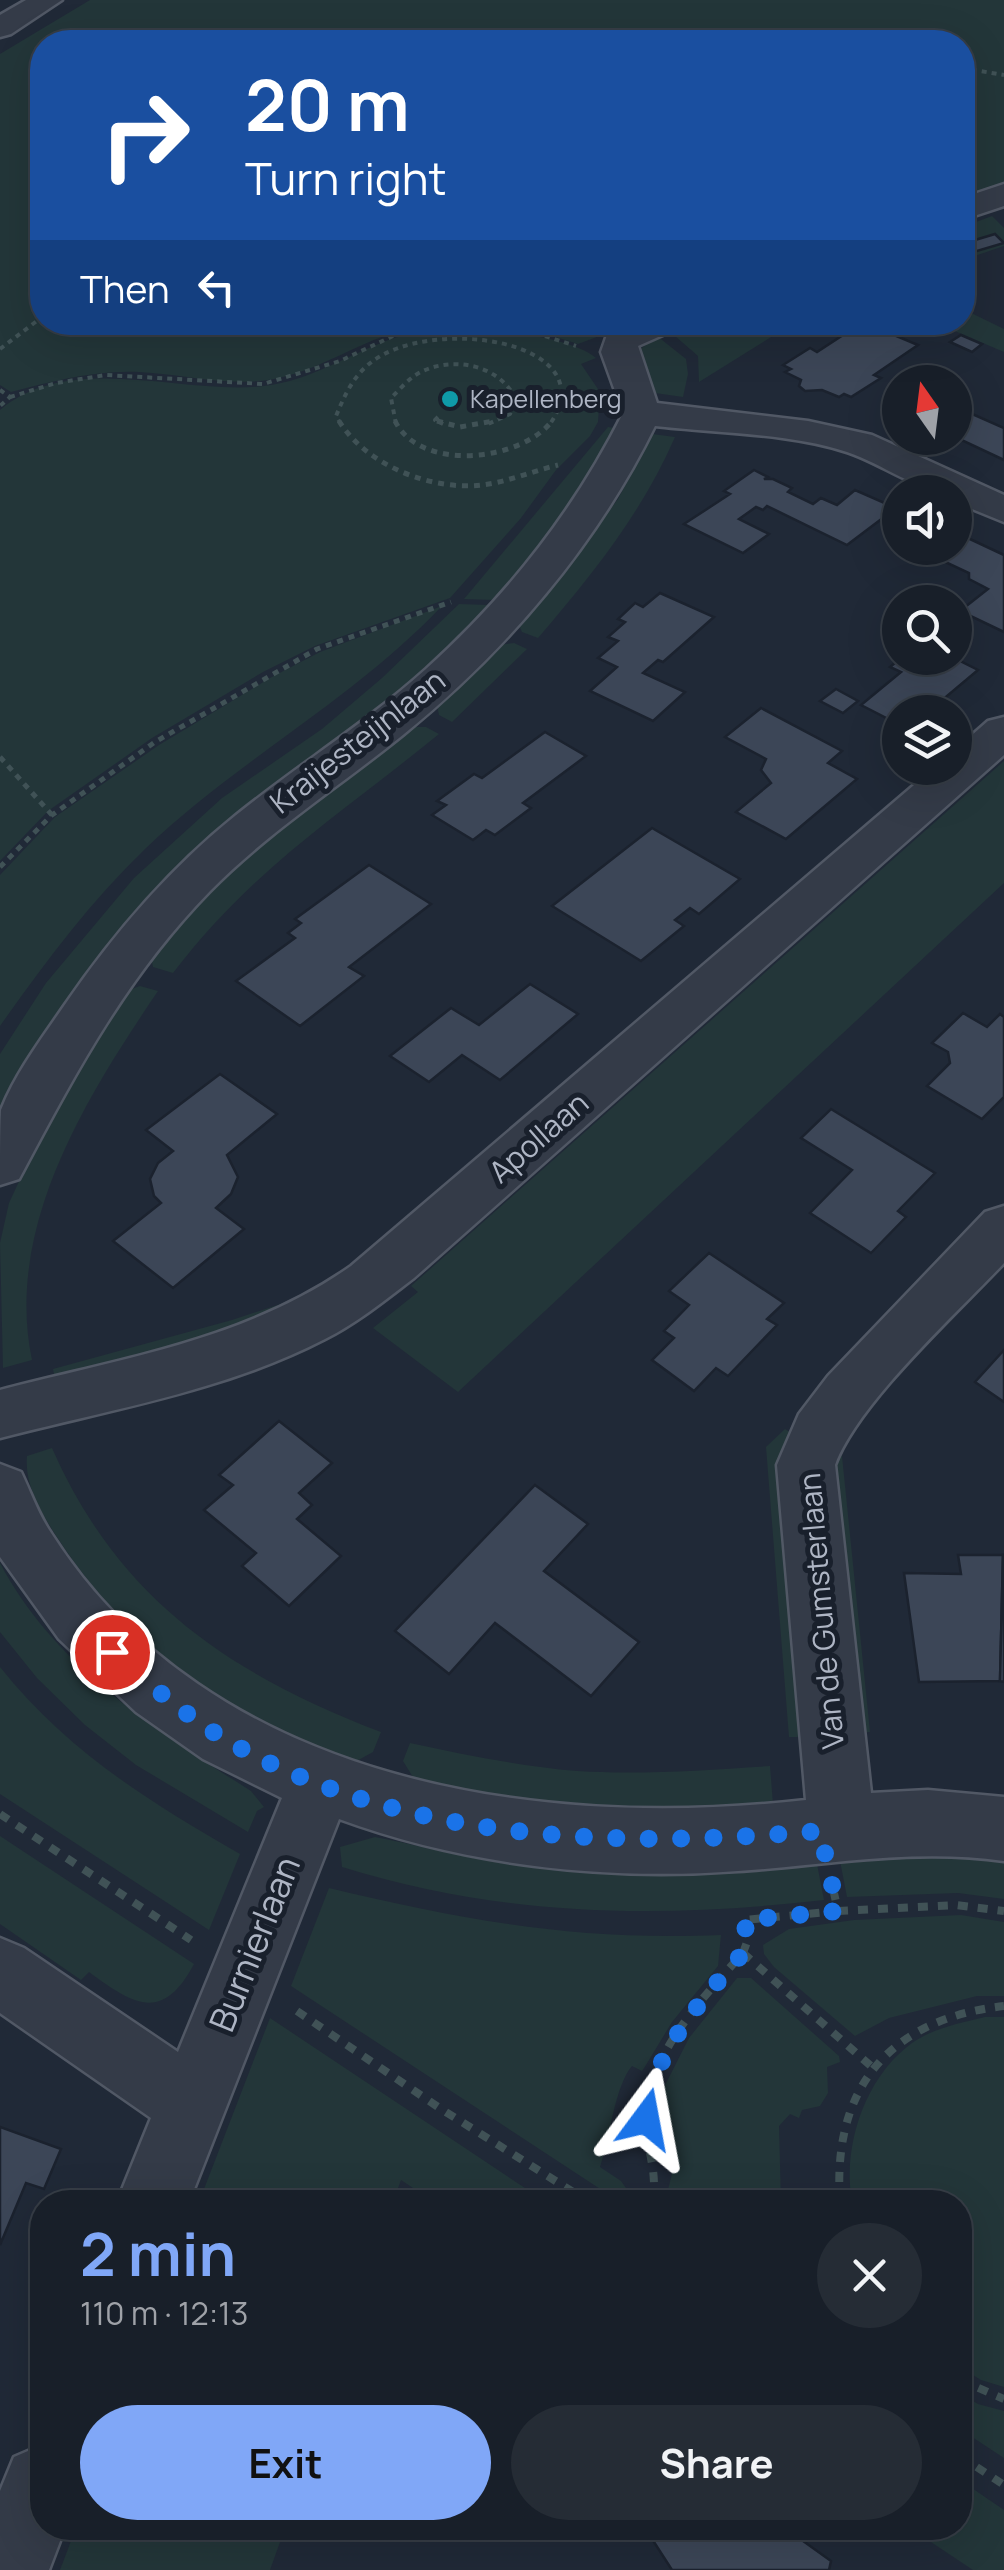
<!DOCTYPE html>
<html lang="en">
<head>
<meta charset="utf-8">
<style>
	body { margin:0; font-family:Manrope,sans-serif; background:#252c35; color:#f1f3f6; height:100vh; display:flex; flex-direction:column; font-size:38px; white-space:nowrap }
	* { box-sizing:border-box; margin:0 }
	p { font-size:32px; color:#9fa2a8 }
	.icon { flex:none; width:55px; height:55px; fill:none; stroke:currentColor; stroke-width:2; stroke-linecap:round; stroke-linejoin:round }
	.map { position:relative; flex:1; overflow:hidden }
	.side { position:absolute; left:30px; top:2190px; width:942px; height:350px; display:flex; flex-direction:column; background:#181f29; border-radius:40px; box-shadow:0 10px 40px #0002,0 0 0 2px #363d46 }
	.side>* { flex:none }
	.guide { position:absolute; left:30px; top:30px; width:945px; height:305px; border-radius:40px; box-shadow:0 10px 40px #0002,0 0 0 2px #363d46; background:#1a4fa0; color:#fff; overflow:hidden }
	.needle { width:65px; rotate:346deg }
	.tools { position:absolute; left:882px; top:365px; display:grid; gap:20px }
	.tools a { display:grid; place-items:center; width:90px; height:90px; border-radius:50%; background:#181f29; box-shadow:0 10px 40px #0002,0 0 0 2px #363d46; font-size:50px }
	.pin { position:absolute; display:grid; place-items:center; width:85px; height:85px; color:#fff; margin:-42px; border:5px solid #fff; border-radius:50%; box-shadow:0 2px 10px #0007 }
	.me { position:absolute; width:110px; margin:-55px; rotate:13deg; stroke-linejoin:round; filter:drop-shadow(0 0 8px #0008) }
	.turn { display:flex; align-items:center; gap:35px; height:210px; padding:0 50px; font-size:45px }
	.turn .icon { width:130px; height:130px; stroke-width:2.5 }
	.turn b { display:block; font-size:70px; line-height:85px }
	.then { display:flex; align-items:center; height:95px; padding:0 50px; background:#0003; gap:20px; font-size:38px }
	.round { display:grid; place-items:center; flex:none; width:105px; height:105px; border-radius:52px; background:#252c35 }
	.summary { display:flex; align-items:center; justify-content:space-between; height:170px; padding:0 50px }
	h1 { font-size:60px; font-weight:700; line-height:75px; color:#80a7f7 }
	.button { display:flex; gap:20px; margin-top:auto; padding:20px 50px }
	.button a { flex:1; height:115px; border-radius:60px; background:#80a7f7; color:#111; font-size:40px; font-weight:700; line-height:115px; text-align:center }
	.button a+a { background:#252c35; color:#f1f3f6 }
	.map>svg:first-child { display:block }
</style>
</head>
<body>
<div class="map">
<svg width="1004" height="2570" viewBox="0 0 1004 2570">
	<rect width="100%" height="100%" fill="#202937"/>
	<g fill="#233639">
		<path d="M 90,0 L 1004,0 L 1004,186 L 963,201 L 962,42 L 42,42 L 42,322 L 634,323 L 578,344 C 520,324 449,314 390,334 C 346,349 308,376 261,381 C 220,385 180,374 139,372 C 96,370 53,381 11,392 L 0,385 L 0,54 Z"/>
		<path d="M 992,216 L 1004,228 L 1004,246 L 963,260 L 963,227 Z"/>
		<path d="M 963,309 L 1004,329 L 1004,352 L 936,323 L 962,322 Z"/>
		<path d="M 711,323 L 780,323 L 787,327 L 699,382 L 698,356 L 675,336 Z"/>
		<path d="M 463,328 C 495,329 572,337 596,358 L 581,364 L 600,392 L 598,422 L 590,436 L 556,470 L 521,518 L 450,598 L 315,646 L 263,672 L 152,738 L 48,811 L 0,861 L 0,410 C 70,350 185,396 264,386 C 311,381 350,353 394,338 C 415,331 440,330 463,328 Z"/>
		<path d="M 657,336 L 686,359 L 688,374 L 683,397 L 655,393 L 638,351 Z"/>
		<path d="M 608,427 L 615,428 C 584,493 541,545 495,600 L 464,599 Z"/>
		<path d="M 652,434 L 675,437 C 642,513 592,575 538,638 L 522,632 L 518,623 L 555,582 L 618,499 Z"/>
		<path d="M 459,604 L 489,605 L 404,689 L 115,938 L 74,991 L 0,1112 L 0,1054 L 46,983 L 134,878 L 222,798 L 322,729 L 382,678 Z"/>
		<path d="M 442,606 C 353,700 238,760 145,849 C 90,902 44,964 0,1026 L 0,875 L 55,817 L 159,745 L 270,678 L 320,652 Z"/>
		<path d="M 514,643 L 527,649 L 452,722 L 439,715 L 437,705 L 499,645 Z"/>
		<path d="M 411,727 L 426,727 L 439,734 C 340,815 253,868 173,973 L 153,967 L 151,957 L 204,894 L 244,858 Z"/>
		<path d="M 1004,761 L 1004,883 L 458,1392 L 373,1328 L 418,1292 L 411,1286 Z"/>
		<path d="M 140,986 L 158,991 C 87,1096 4,1227 32,1360 L 3,1368 L 0,1243 L 9,1203 L 58,1097 L 126,991 Z"/>
		<path d="M 308,1295 L 257,1326 L 55,1380 L 53,1369 L 232,1320 Z"/>
		<path d="M 785,1429 L 793,1434 L 805,1737 L 789,1737 L 766,1447 Z"/>
		<path d="M 52,1448 C 119,1600 230,1674 381,1732 L 373,1752 L 353,1763 C 233,1722 128,1647 59,1540 C 43,1516 24,1486 27,1456 Z"/>
		<path d="M 842,1456 L 870,1732 L 856,1733 L 832,1502 L 835,1457 Z"/>
		<path d="M 0,1563 C 54,1666 157,1731 251,1791 L 264,1807 L 257,1811 L 248,1832 L 136,1765 L 85,1725 L 37,1678 L 0,1632 Z"/>
		<path d="M 0,1667 C 67,1751 148,1801 240,1854 L 209,1930 L 0,1794 Z"/>
		<path d="M 410,1743 C 465,1755 521,1766 577,1771 C 641,1775 706,1770 770,1766 L 773,1804 L 641,1812 L 490,1799 L 416,1782 L 403,1761 Z"/>
		<path d="M 0,1836 L 194,1964 C 162,2024 133,2004 89,1972 L 81,1980 L 0,1924 Z"/>
		<path d="M 375,1837 C 418,1845 460,1857 503,1863 C 609,1877 711,1874 817,1864 L 824,1900 C 657,1919 503,1917 342,1867 L 340,1847 Z"/>
		<path d="M 898,1854 L 953,1854 L 1004,1860 L 1004,1899 L 958,1893 L 847,1897 L 840,1861 Z"/>
		<path d="M 329,1888 C 468,1921 576,1941 721,1935 L 718,1966 L 672,2022 L 646,2065 L 642,2071 L 632,2066 C 615,2085 609,2141 600,2167 L 621,2181 L 636,2202 L 620,2202 L 291,1986 Z"/>
		<path d="M 961,1915 L 1004,1922 L 1004,1996 L 977,1996 L 889,2018 L 855,2036 L 774,1967 L 764,1954 L 763,1945 L 789,1929 L 854,1920 Z"/>
		<path d="M 737,1978 L 751,1978 L 839,2056 L 840,2062 L 827,2067 L 828,2093 L 820,2106 L 802,2110 L 799,2118 L 790,2114 L 779,2126 L 781,2202 L 664,2202 C 671,2181 677,2161 670,2140 C 665,2126 656,2117 656,2103 L 689,2038 Z"/>
		<path d="M 985,2017 L 1004,2017 L 1004,2387 L 981,2380 L 960,2367 L 960,2202 L 852,2202 C 842,2146 865,2077 912,2043 C 934,2028 960,2023 985,2017 Z"/>
		<path d="M 270,2018 L 546,2202 L 434,2202 L 401,2180 L 393,2202 L 199,2202 Z"/>
		<path d="M 960,2394 L 978,2404 L 1004,2411 L 1004,2458 L 960,2429 Z"/>
		<path d="M 960,2480 L 1004,2510 L 1004,2570 L 973,2570 L 910,2528 L 960,2528 Z"/>
		<path d="M 76,2528 L 285,2528 L 270,2570 L 60,2570 Z"/>
	</g>
	<g fill="#3c4657" stroke="#1b222e" stroke-width="2.5">
		<path d="M 995,234 L 1004,243 L 977,251 L 965,243 Z"/>
		<path d="M 863,322 L 918,345 L 874,375 L 881,378 L 851,397 L 844,394 L 839,397 L 822,390 L 805,391 L 799,386 L 801,380 L 785,372 L 791,369 L 783,365 L 810,348 L 817,352 Z"/>
		<path d="M 961,335 L 982,344 L 972,352 L 950,342 Z"/>
		<path d="M 961,409 L 1004,428 L 1004,460 L 955,437 L 955,413 Z"/>
		<path d="M 754,470 L 768,477 L 764,479 L 773,479 L 792,488 L 788,492 L 813,504 L 821,498 L 837,505 L 855,490 L 896,508 L 847,545 L 767,506 L 763,510 L 756,507 L 739,519 L 769,534 L 743,553 L 684,524 L 730,494 L 724,491 Z"/>
		<path d="M 955,532 L 1004,555 L 1004,632 L 960,611 L 988,589 L 969,579 L 969,573 L 924,552 L 930,548 L 955,548 Z"/>
		<path d="M 660,593 L 714,617 L 663,662 L 658,660 L 643,673 L 685,692 L 653,721 L 590,691 L 617,667 L 598,658 L 618,641 L 608,637 L 625,622 L 618,619 L 635,603 L 643,607 Z"/>
		<path d="M 901,658 L 954,658 L 978,670 L 928,712 L 900,712 L 900,725 L 861,705 L 901,672 L 890,667 Z"/>
		<path d="M 836,689 L 858,701 L 843,713 L 820,701 Z"/>
		<path d="M 761,708 L 842,751 L 828,763 L 857,779 L 786,839 L 736,812 L 771,783 L 761,770 L 766,759 L 725,737 Z"/>
		<path d="M 545,732 L 586,756 L 523,803 L 531,808 L 495,835 L 486,830 L 473,840 L 432,815 L 446,805 L 437,801 L 474,774 L 482,778 Z"/>
		<path d="M 652,828 L 740,879 L 699,914 L 690,908 L 675,920 L 684,926 L 641,961 L 552,906 Z"/>
		<path d="M 369,865 L 431,904 L 349,967 L 364,976 L 300,1026 L 236,981 L 295,938 L 288,933 L 301,923 L 295,919 Z"/>
		<path d="M 530,984 L 578,1014 L 500,1080 L 462,1055 L 429,1082 L 390,1056 L 451,1008 L 479,1025 Z"/>
		<path d="M 963,1013 L 987,1027 L 1000,1014 L 1004,1017 L 1004,1097 L 982,1119 L 927,1086 L 950,1063 L 948,1052 L 932,1043 Z"/>
		<path d="M 220,1074 L 277,1114 L 227,1155 L 238,1177 L 231,1194 L 216,1208 L 244,1229 L 173,1288 L 113,1241 L 161,1203 L 154,1196 L 150,1179 L 158,1163 L 173,1151 L 146,1130 Z"/>
		<path d="M 831,1109 L 935,1173 L 898,1211 L 906,1217 L 871,1253 L 810,1213 L 852,1170 L 801,1138 Z"/>
		<path d="M 709,1253 L 784,1303 L 767,1319 L 777,1325 L 728,1376 L 716,1368 L 694,1391 L 652,1360 L 674,1338 L 664,1331 L 689,1305 L 669,1291 Z"/>
		<path d="M 1004,1350 L 1004,1402 L 975,1382 Z"/>
		<path d="M 279,1421 L 332,1463 L 299,1493 L 312,1505 L 297,1519 L 341,1556 L 289,1606 L 242,1566 L 256,1553 L 204,1510 L 233,1485 L 219,1475 Z"/>
		<path d="M 535,1485 L 588,1524 L 544,1571 L 639,1642 L 591,1696 L 495,1623 L 449,1674 L 395,1631 Z"/>
		<path d="M 958,1555 L 1003,1555 L 1000,1681 L 919,1682 L 904,1573 L 961,1574 Z"/>
		<path d="M 1003,1555 L 1004,1555 L 1004,1682 L 1000,1681 Z"/>
		<path d="M 0,2127 L 61,2149 L 44,2189 L 26,2183 L 0,2245 Z"/>
		<path d="M 645,2528 L 785,2528 L 831,2561 L 829,2570 L 672,2570 Z"/>
	</g>
	<g fill="none" stroke-linecap="round" stroke-linejoin="round">
		<g stroke="#515865" stroke-width="5">
			<g id="minor">
				<path d="M 26,0 L 62,0 L 11,34 L 0,37 L 0,15 Z"/>
				<path d="M 1004,184 L 1004,206 L 962,220 L 962,198 Z"/>
				<path d="M 630,322 L 679,322 L 674,330 L 638,346 L 657,403 L 808,421 L 872,435 L 1004,495 L 1004,522 L 955,502 L 955,492 C 915,492 884,464 847,452 C 790,433 715,433 655,426 C 596,546 507,650 404,734 C 339,787 269,831 210,891 C 125,978 75,1074 19,1179 L 0,1185 C 0,1163 0,1130 1,1110 C 15,1074 42,1038 64,1006 C 112,936 168,870 235,816 C 298,765 366,723 426,669 C 508,595 574,511 623,413 L 601,352 L 608,332 Z"/>
				<path d="M 1004,717 L 1004,755 L 414,1278 C 385,1300 357,1323 325,1339 C 225,1391 108,1410 0,1438 L 0,1390 C 122,1358 246,1340 351,1266 L 934,768 L 955,768 L 955,750 L 988,721 Z"/>
				<path d="M 1004,1206 L 1004,1263 C 956,1314 858,1403 835,1465 L 871,1793 L 928,1790 L 1004,1797 L 1004,1861 C 913,1848 828,1865 738,1871 C 605,1881 464,1865 339,1819 L 189,2202 L 117,2202 L 151,2118 L 0,2013 L 0,1938 L 24,1948 L 178,2052 L 282,1798 L 203,1759 L 136,1712 L 59,1639 L 0,1557 L 0,1464 L 21,1472 C 31,1493 38,1514 51,1533 C 210,1782 535,1831 806,1800 L 777,1465 L 799,1414 L 828,1376 L 985,1212 Z"/>
				<path d="M 42,2445 L 42,2528 L 65,2528 L 49,2570 L 0,2570 L 0,2491 L 14,2457 Z"/>
			</g>
		</g>
		<g stroke="#405256" stroke-width="4" stroke-dasharray="5 5" stroke-linecap="butt">
			<path d="M 962,68 L 1004,75"/>
			<path d="M 545,336 L 576,346"/>
			<path d="M 0,349 L 42,317"/>
			<path d="M 0,390 L 10,397 L 0,406"/>
			<path d="M 10,397 L 56,383 L 106,375 L 263,384 L 340,361 L 393,336 L 433,328 L 492,327 L 544,335 L 574,322"/>
			<path d="M 438,417 L 435,420 L 443,424"/>
			<path d="M 341,424 L 336,416 C 344,397 352,378 369,364 C 428,314 608,340 550,424"/>
			<path d="M 396,424 L 391,398 C 398,391 406,382 414,376 C 447,354 500,363 516,400 L 510,414 L 488,424"/>
		</g>
		<g stroke="#405256" stroke-width="5" stroke-dasharray="6 6" stroke-linecap="butt">
			<path d="M 339,421 C 366,465 431,491 482,485 C 507,482 533,471 558,465"/>
			<path d="M 395,421 C 421,473 521,461 552,421"/>
			<path d="M 437,421 L 460,427 L 493,421"/>
			<path d="M 0,757 L 52,815"/>
			<path d="M 0,867 L 52,815 L 155,742 L 317,649 L 451,602"/>
		</g>
		<g stroke="#405256" stroke-width="8" stroke-dasharray="10 10" stroke-linecap="butt">
			<path d="M 0,1814 L 191,1940"/>
			<path d="M 838,1911 L 956,1905 L 1004,1911"/>
			<path d="M 743,1953 L 872,2067"/>
			<path d="M 297,2011 L 438,2107 L 589,2202"/>
			<path d="M 652,2202 C 659,2172 645,2147 646,2117 C 648,2053 703,1998 743,1953 L 747,1942 L 744,1920 L 838,1911 L 834,1893"/>
			<path d="M 840,2202 C 832,2087 890,2019 1004,2006"/>
			<path d="M 960,2380 L 1004,2399"/>
			<path d="M 960,2456 L 1004,2485"/>
		</g>
		<use href="#minor" fill="#343b48" fill-rule="evenodd"/>
	</g>
	<g fill="none" stroke-linecap="round" stroke-linejoin="round">
		<path stroke="#1a73e8" stroke-width="18" stroke-dasharray="0 32.4" d="M 112,1652 C 151,1685 189,1719 233,1744 C 411,1844 623,1848 820,1831 L 838,1911 L 744,1920 L 748,1942 L 743,1953 C 702,2000 650,2055 646,2119"/>
	</g>
	<circle fill="#0f9aa8" stroke="#19202c" stroke-width="4" cx="450" cy="399" r="10"/>
	<g text-anchor="middle" stroke-width="10" stroke-linejoin="round" paint-order="stroke">
		<g font-size="25" fill="#aeb5c4" stroke="#19202c" text-anchor="start">
			<text x="470" y="408">Kapellenberg</text>
		</g>
		<g font-size="30" fill="#aeb5c4" stroke="#19202c">
			<text transform="translate(358 742) rotate(-38)" y="10">Kraijesteijnlaan</text>
			<text transform="translate(539 1138) rotate(-41)" y="10">Apollaan</text>
			<text transform="translate(822 1611) rotate(-95)" y="10">Van de Gumsterlaan</text>
		</g>
		<g font-size="35" fill="#aeb5c4" stroke="#19202c">
			<text transform="translate(255 1944) rotate(-68)" y="12">Burnierlaan</text>
		</g>
	</g>
</svg>
<div class="tools">
<a><svg class="needle" viewBox="-14 -14 28 28"><path d="M0-13l5 13h-10z" fill="#e53935"/><path d="M0 13l5-13h-10z" fill="#9fa2a8"/></svg></a>
<a><svg class="icon" aria-label="sound" viewBox="0 0 24 24"><path d="M4 9h4l5-4v14l-5-4H4zM17 9q2 3 0 6"/></svg></a>
<a><svg class="icon" aria-label="search" viewBox="0 0 24 24"><circle cx="10" cy="10" r="6"/><path d="M15 15l6 6"/></svg></a>
<a><svg class="icon" aria-label="layers" viewBox="0 0 24 24"><path d="M12 4l9 5-9 5-9-5zM3 14l9 5 9-5"/></svg></a>
</div>
<div class="pin" style="left:112px;top:1652px;background:#d93025"><svg class="icon" aria-label="arrive" viewBox="0 0 24 24"><path d="M6 21V4h12l-3 4 3 4H6"/></svg></div>
<svg class="me" style="left:646px;top:2119px" viewBox="-20 -20 40 40"><path d="M0-17L14 15 0 8-14 15z" fill="#1a73e8" stroke="#fff" stroke-width="4"/></svg>
<div class="guide">
<div class="turn"><svg class="icon" aria-label="right" viewBox="0 0 24 24"><path d="M7 20v-9h11M14 6l5 5-5 5"/></svg><div><b>20 m</b>Turn right</div></div>
<div class="then">Then<svg class="icon" aria-label="left" viewBox="0 0 24 24"><path d="M17 20v-9H6M10 6l-5 5 5 5"/></svg></div>
</div>
<section class="side">
<div class="summary"><div><h1>2 min</h1><p>110 m · 12:13</p></div><a class="round"><svg class="icon" aria-label="close" viewBox="0 0 24 24"><path d="M6 6l12 12M18 6L6 18"/></svg></a></div>
<div class="button"><a>Exit</a><a>Share</a></div>
</section>
</div>
</body>
</html>
